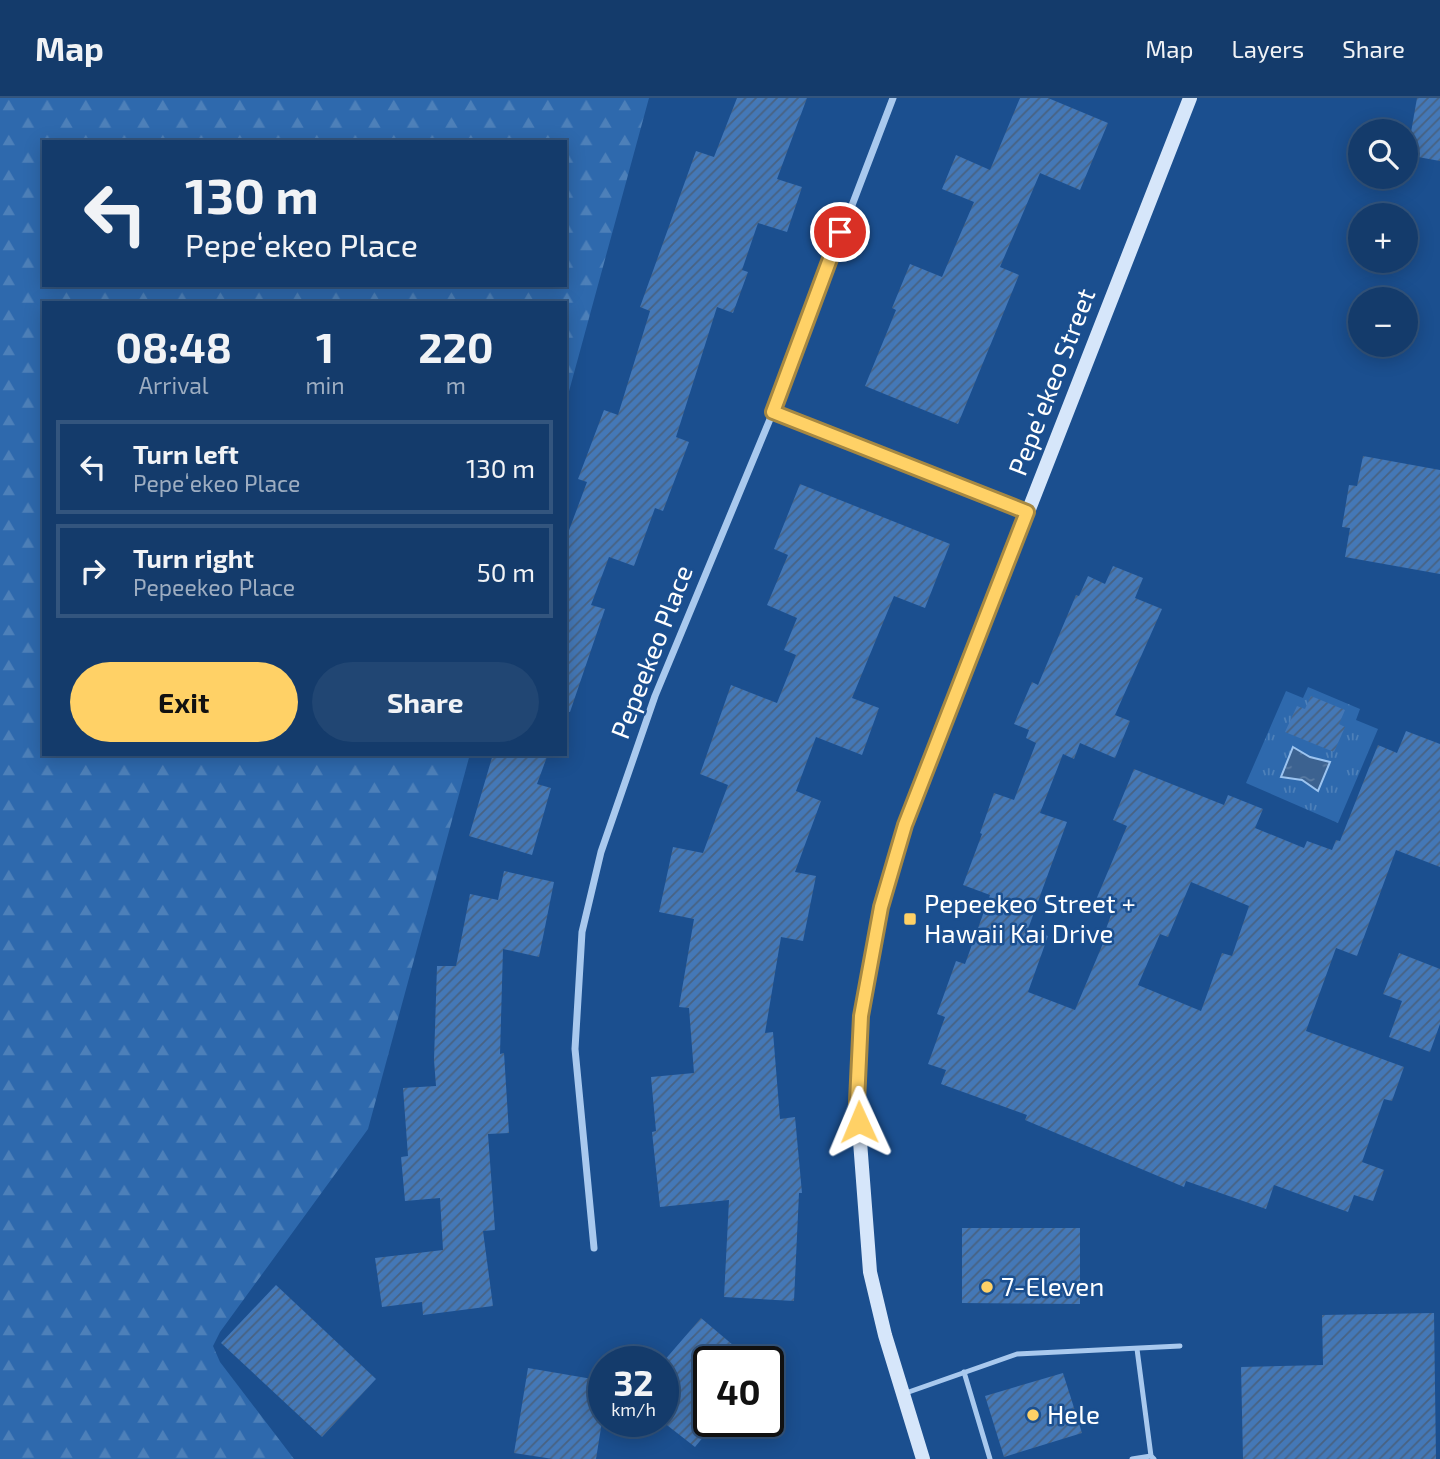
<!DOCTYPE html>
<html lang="en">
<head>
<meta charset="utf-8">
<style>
	body { margin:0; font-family:"Exo 2",sans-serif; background:#214673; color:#f1f3f6; height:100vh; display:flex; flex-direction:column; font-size:26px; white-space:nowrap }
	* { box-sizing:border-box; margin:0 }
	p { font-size:23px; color:#9dadc1 }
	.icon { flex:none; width:38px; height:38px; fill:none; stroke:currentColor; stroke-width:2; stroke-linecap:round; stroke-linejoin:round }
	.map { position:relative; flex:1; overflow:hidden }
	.side { position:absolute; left:42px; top:203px; width:525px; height:455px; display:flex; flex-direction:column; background:#143b6b; border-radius:0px; box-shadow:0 4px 18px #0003,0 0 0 2px #33557e }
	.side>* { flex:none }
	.top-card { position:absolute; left:42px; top:42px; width:525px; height:147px; border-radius:0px; box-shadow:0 4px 18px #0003,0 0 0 2px #33557e; background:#143b6b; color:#f1f3f6; overflow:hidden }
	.buttons { position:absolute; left:1348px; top:21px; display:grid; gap:14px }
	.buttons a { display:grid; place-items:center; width:70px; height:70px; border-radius:50%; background:#143b6b; box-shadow:0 4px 18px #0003,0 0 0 2px #33557e; font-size:35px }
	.speed { position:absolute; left:588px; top:1248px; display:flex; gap:14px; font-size:35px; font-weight:700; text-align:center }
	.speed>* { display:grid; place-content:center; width:91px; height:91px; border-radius:50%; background:#143b6b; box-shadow:0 4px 18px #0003,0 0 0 2px #33557e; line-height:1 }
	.speed small { font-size:18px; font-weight:400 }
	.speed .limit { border:4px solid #111; border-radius:10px; background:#fff; color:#111 }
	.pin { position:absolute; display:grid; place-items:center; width:60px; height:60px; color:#fff; margin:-30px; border:4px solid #fff; border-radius:50%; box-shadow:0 2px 7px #0007 }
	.me { position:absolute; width:77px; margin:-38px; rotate:359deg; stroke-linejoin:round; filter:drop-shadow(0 0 5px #0008) }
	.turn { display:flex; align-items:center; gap:24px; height:147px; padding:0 28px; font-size:32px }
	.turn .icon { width:91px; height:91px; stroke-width:2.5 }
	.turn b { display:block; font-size:49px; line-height:60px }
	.eta { display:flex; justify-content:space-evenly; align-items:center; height:119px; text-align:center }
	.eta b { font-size:42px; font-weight:700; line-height:49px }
	.cta { display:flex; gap:14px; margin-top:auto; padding:14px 28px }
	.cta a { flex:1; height:80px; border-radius:42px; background:#ffd166; color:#111; font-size:28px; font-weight:700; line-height:80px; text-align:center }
	.cta a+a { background:#214673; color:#f1f3f6 }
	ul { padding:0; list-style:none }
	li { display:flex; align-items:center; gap:21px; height:94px; margin:0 14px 10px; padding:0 14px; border:4px solid #33557e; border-radius:0px }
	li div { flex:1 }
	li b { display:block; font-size:26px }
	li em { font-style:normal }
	header { display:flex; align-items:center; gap:42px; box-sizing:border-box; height:98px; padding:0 35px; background:#143b6b; border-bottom:2px solid #33557e }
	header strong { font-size:33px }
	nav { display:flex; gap:38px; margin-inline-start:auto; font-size:24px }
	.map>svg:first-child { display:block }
</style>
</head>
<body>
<header>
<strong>Map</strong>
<nav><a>Map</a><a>Layers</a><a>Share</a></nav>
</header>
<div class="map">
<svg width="1440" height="1361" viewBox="0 0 1440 1361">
	<defs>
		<pattern id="forest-firs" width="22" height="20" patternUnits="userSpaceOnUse" patternTransform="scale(1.75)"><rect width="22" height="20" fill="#2e69ad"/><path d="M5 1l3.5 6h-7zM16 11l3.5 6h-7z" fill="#4d80b9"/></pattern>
		<pattern id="park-tufts" width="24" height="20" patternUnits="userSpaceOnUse" patternTransform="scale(1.75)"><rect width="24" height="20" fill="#2e69ad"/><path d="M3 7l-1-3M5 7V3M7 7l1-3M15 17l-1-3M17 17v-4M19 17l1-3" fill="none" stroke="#4d80b9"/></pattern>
		<pattern id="water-ripples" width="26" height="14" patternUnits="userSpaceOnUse" patternTransform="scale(1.75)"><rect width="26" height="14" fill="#3c6290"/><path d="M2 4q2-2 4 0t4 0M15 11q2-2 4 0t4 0" fill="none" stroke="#597aa1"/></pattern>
		<pattern id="building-hatch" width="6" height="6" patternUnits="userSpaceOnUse" patternTransform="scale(1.75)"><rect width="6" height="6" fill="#4478b7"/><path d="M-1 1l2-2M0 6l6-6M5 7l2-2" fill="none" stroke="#486282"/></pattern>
	</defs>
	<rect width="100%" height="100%" fill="#1b4f8f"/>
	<path fill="url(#forest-firs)" fill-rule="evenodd" d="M 0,0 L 649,0 L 565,308 L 565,205 L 44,205 L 44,656 L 470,656 L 368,1031 L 220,1234 L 213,1248 L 220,1264 L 294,1361 L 0,1361 ZM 44,44 L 565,44 L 565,187 L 44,187 Z"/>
	<path fill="url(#park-tufts)" d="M 1308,589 L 1360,611 L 1356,622 L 1378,631 L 1338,725 L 1246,685 L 1286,593 L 1303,600 Z"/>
	<path fill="url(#water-ripples)" stroke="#9cc4f0" stroke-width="2" d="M 1293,649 L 1310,659 L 1330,664 L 1318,693 L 1302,682 L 1281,679 Z"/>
	<g fill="url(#building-hatch)" fill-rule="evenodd">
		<path d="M 737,0 L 807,0 L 777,81 L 802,89 L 787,134 L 758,125 L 742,172 L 748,174 L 733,215 L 717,209 L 676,339 L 689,344 L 663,413 L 655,410 L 634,468 L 609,459 L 591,507 L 605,511 L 570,614 L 565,613 L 565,443 L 587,384 L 578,381 L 604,312 L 618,317 L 650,213 L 640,209 L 696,53 L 714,59 Z"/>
		<path d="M 1020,0 L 1048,0 L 1108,25 L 1080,92 L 1040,75 L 1000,169 L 1019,177 L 958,326 L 865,288 L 896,212 L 892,210 L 910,166 L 942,179 L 974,104 L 942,91 L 956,57 L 990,72 Z"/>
		<path d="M 1417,0 L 1440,0 L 1440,63 L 1407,57 Z"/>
		<path d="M 1363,358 L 1440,372 L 1440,476 L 1345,459 L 1350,430 L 1342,429 L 1349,387 L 1357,388 Z"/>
		<path d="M 800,386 L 950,446 L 925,510 L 894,498 L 852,600 L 879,610 L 862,657 L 816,639 L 796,693 L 821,703 L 795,774 L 816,778 L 803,843 L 781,839 L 765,935 L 773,934 L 780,1021 L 795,1019 L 802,1095 L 799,1095 L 794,1203 L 724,1199 L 729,1102 L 660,1109 L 652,1034 L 656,1033 L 651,979 L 694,975 L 689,910 L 679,909 L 694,821 L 659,814 L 673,749 L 703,755 L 728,687 L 700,676 L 731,587 L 777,605 L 796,557 L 784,552 L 797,520 L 767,507 L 788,457 L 774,451 Z"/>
		<path d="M 1113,468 L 1143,480 L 1135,500 L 1162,511 L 1115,617 L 1130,623 L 1115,660 L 1080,645 L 1074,661 L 1063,656 L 1040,715 L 1067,724 L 1028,831 L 1048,838 L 1028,894 L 1075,912 L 1104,843 L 1102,842 L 1111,817 L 1093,809 L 1127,728 L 1113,722 L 1134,671 L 1224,707 L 1228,697 L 1263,711 L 1255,730 L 1304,750 L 1307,743 L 1332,752 L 1336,742 L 1340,743 L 1378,647 L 1397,655 L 1406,633 L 1440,646 L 1440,769 L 1396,752 L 1357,858 L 1336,850 L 1306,933 L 1404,969 L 1392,1003 L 1384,1001 L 1362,1064 L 1384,1072 L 1373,1103 L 1354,1097 L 1348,1114 L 1274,1087 L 1266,1111 L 1186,1083 L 1184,1089 L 1025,1022 L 1027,1017 L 941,986 L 946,972 L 928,966 L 945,919 L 937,916 L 956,863 L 965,866 L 990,797 L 963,787 L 982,736 L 980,735 L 994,695 L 1014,702 L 1036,645 L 1026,640 L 1029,632 L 1014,626 L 1032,584 L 1038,587 L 1076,497 L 1079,498 L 1088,478 L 1105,486 ZM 1191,784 L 1249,808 L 1232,858 L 1222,855 L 1201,913 L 1138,887 L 1160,836 L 1168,839 Z"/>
		<path d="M 1311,598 L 1345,612 L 1339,626 L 1345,629 L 1334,654 L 1285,634 L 1297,608 L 1305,611 Z"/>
		<path d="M 493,656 L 548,656 L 537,686 L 551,690 L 532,757 L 469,738 Z"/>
		<path d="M 504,773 L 554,784 L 539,859 L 503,851 L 500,956 L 504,955 L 509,1035 L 488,1036 L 495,1132 L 483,1133 L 493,1208 L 423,1217 L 422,1204 L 382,1209 L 375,1160 L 443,1152 L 440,1100 L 405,1103 L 401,1059 L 408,1058 L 403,990 L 436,988 L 434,962 L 437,868 L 456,868 L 470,796 L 498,802 Z"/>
		<path d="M 1399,855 L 1440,871 L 1440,926 L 1430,954 L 1389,939 L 1402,903 L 1383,896 Z"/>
		<path d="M 962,1130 L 1080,1130 L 1080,1206 L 962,1205 Z"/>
		<path d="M 276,1187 L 376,1281 L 322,1339 L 221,1245 Z"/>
		<path d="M 1434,1215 L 1436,1361 L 1243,1361 L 1241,1269 L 1323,1267 L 1322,1217 Z"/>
		<path d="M 701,1220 L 753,1264 L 709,1264 L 709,1332 L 695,1349 L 663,1324 L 663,1264 Z"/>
		<path d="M 528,1270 L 604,1283 L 604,1311 L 596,1361 L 553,1361 L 514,1355 Z"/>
		<path d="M 1063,1275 L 1082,1335 L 1004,1359 L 985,1298 Z"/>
	</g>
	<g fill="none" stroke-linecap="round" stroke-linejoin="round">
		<g stroke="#a9c9ee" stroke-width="5">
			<path d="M 1137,1251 L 1151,1358 L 1154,1361"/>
			<path d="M 964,1274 L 990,1361"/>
			<path d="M 903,1296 L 1017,1256 L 1180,1248"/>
			<path d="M 1132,1361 L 1151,1358"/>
		</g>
		<g stroke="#a9c9ee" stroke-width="7">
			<path d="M 773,314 L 1027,414"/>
			<path d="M 594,1150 L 575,951 L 582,834 L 601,754 L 655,598 L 773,314 L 893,0"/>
		</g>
		<path stroke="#d6e6fa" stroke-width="14" d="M 923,1361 L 885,1237 L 870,1174 L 857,1004 L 861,918 L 869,868 L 881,809 L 905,728 L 1190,0"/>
	</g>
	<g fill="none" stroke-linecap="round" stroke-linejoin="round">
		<g stroke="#a68842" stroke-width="18">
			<path id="route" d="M 840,134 L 773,314 L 1027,414 L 905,727 L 881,809 L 861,918 L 857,1004 L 859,1024"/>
		</g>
		<use href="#route" stroke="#ffd166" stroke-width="12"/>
	</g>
	<g fill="#ffd166" stroke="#1b4f8f" stroke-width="2.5">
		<rect x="903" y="814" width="14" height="14" rx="3.5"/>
		<circle cx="987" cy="1189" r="7"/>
		<circle cx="1033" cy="1317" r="7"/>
	</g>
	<g text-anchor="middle" stroke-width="5" stroke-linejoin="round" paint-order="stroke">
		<g font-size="26" fill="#fff" stroke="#1b4f8f">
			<text transform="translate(1052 284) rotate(-69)" y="9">Pepeʻekeo Street</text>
			<text transform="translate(652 554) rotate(-69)" y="9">Pepeekeo Place</text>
		</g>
		<g font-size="26" fill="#fff" stroke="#1b4f8f" text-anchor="start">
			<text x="924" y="815">Pepeekeo Street +<tspan x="924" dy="30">Hawaii Kai Drive</tspan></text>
			<text x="1001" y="1198">7-Eleven</text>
			<text x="1047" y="1326">Hele</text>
		</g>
	</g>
</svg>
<div class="buttons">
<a><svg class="icon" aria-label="search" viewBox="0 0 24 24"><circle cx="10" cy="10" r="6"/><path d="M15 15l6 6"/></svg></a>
<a>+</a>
<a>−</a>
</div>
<div class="speed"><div>32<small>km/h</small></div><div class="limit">40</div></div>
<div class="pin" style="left:840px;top:134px;background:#d93025"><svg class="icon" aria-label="arrive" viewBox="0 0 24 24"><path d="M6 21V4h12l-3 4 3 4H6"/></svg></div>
<svg class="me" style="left:859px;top:1024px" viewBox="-20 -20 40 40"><path d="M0-17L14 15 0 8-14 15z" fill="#ffd166" stroke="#fff" stroke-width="4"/></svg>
<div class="top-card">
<div class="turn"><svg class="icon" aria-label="left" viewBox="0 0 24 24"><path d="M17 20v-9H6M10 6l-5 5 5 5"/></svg><div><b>130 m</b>Pepeʻekeo Place</div></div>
</div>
<section class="side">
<div class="eta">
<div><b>08:48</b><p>Arrival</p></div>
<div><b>1</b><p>min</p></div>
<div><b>220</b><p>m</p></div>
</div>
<ul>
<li><svg class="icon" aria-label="left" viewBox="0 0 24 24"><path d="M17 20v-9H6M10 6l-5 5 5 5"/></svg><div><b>Turn left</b><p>Pepeʻekeo Place</p></div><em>130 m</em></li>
<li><svg class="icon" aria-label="right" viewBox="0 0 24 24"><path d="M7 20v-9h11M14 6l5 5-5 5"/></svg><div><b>Turn right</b><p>Pepeekeo Place</p></div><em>50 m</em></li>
</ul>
<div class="cta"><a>Exit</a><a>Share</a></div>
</section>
</div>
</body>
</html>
